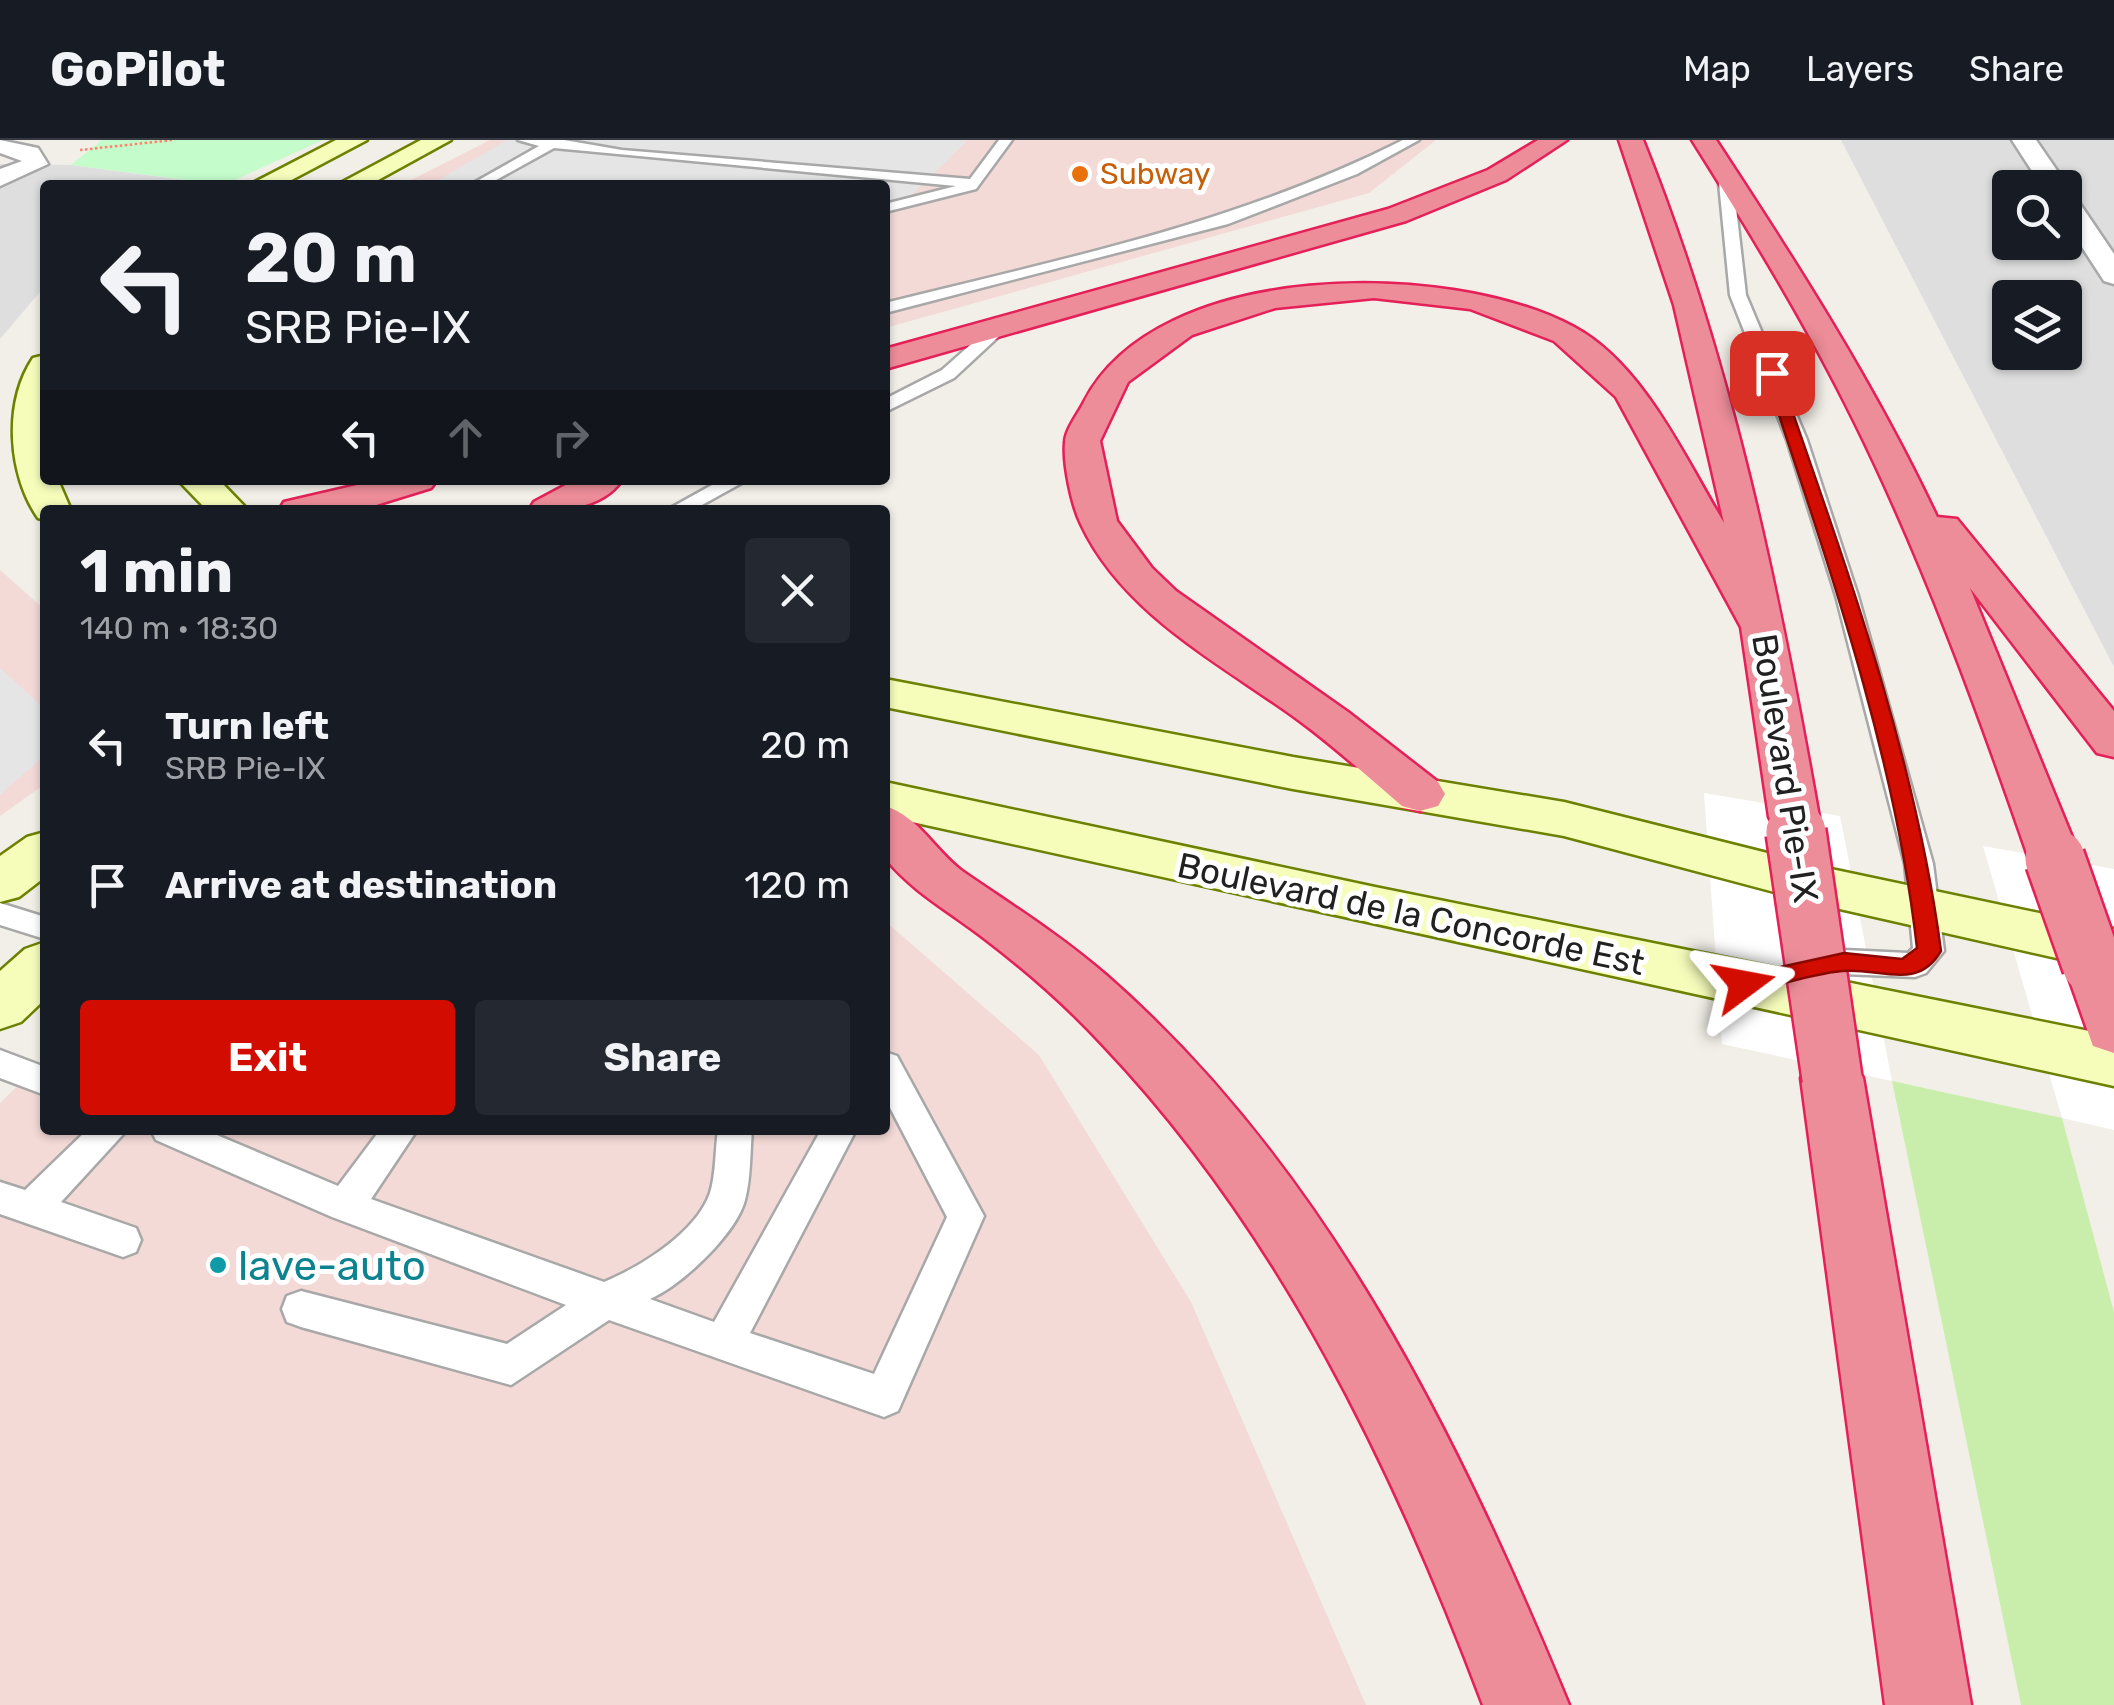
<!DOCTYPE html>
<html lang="en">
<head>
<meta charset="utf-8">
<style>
	body { margin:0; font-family:Rubik,sans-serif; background:#242831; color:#f1f3f6; height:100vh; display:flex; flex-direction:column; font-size:38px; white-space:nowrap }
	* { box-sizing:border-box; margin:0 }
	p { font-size:32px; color:#9ea1a6 }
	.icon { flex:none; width:55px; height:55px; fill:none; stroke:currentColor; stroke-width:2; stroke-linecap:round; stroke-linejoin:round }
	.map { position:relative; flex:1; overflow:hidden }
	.drawer { position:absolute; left:40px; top:365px; width:850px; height:630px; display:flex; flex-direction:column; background:#171b24; border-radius:10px; box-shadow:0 2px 8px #0004 }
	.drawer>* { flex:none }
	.hud { position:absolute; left:40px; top:40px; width:850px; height:305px; border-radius:10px; box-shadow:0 2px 8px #0004; background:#171b24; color:#f1f3f6; overflow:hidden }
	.controls { position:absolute; left:1992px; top:30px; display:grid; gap:20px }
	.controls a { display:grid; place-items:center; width:90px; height:90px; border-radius:10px; background:#171b24; box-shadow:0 2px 8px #0004; font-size:50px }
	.pin { position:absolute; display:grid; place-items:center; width:85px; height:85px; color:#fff; margin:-42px; border-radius:20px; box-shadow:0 5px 15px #0006 }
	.me { position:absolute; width:110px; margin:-55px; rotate:77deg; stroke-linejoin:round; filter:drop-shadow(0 0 8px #0008) }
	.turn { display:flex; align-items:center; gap:35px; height:210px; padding:0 40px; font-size:45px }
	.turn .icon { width:130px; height:130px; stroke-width:2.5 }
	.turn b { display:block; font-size:70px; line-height:85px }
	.lanes { display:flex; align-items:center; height:95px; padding:0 40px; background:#0003; justify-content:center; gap:50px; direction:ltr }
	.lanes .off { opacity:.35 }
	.round { display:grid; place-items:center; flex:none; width:105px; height:105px; border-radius:10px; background:#242831 }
	.summary { display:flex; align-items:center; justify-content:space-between; height:170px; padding:0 40px }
	h1 { font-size:60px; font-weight:700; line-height:75px }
	.cta { display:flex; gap:20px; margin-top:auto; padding:20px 40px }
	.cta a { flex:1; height:115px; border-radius:10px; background:#d30c00; color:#fff; font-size:40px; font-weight:700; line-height:115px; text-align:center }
	.cta a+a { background:#242831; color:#f1f3f6 }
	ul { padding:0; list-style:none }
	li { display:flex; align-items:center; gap:30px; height:140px; padding:0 40px }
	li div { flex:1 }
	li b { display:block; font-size:38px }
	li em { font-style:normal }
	header { display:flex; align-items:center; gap:60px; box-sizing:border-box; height:140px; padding:0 50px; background:#171b24; border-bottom:2px solid #363941 }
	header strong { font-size:48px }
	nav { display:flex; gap:55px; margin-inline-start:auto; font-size:35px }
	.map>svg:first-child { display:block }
</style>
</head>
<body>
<header>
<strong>GoPilot</strong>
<nav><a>Map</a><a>Layers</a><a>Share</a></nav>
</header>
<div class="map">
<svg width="2114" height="1565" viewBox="0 0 2114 1565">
	<rect width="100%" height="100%" fill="#f2efe8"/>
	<g fill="#dfdede" fill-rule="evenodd">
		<path d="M 1841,0 L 2114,0 L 2114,527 ZM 2010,48 L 2065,48 L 2065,102 L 2010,102 ZM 2010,158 L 2065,158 L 2065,212 L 2010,212 Z"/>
		<path d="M 0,24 L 71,25 L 222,45 L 45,45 L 45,146 L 0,199 Z"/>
	</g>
	<g fill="#f3dad7">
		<path d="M 490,0 L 1436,0 L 1369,53 L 885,188 L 885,45 L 401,45 Z"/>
		<path d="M 0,430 L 45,470 L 45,644 L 0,676 Z"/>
		<path d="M 885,781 L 1039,915 L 1191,1162 L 1366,1565 L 0,1565 L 0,963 L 45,919 L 45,990 L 885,990 Z"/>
	</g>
	<path fill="#c9eeac" d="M 1892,941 L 2062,978 L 2114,1172 L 2114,1565 L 2021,1565 Z"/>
	<path fill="#c4fccc" d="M 102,0 L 323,0 L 224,45 L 71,25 Z"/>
	<g fill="#e5e5e5">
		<path d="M 507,0 L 968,0 L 908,59 L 885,66 L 885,45 L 430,45 Z"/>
		<path d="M 0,528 L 45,569 L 45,615 L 0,655 Z"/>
	</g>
	<g fill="#fff">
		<path d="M 1704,653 L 1840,676 L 1892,941 L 1722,904 Z"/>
		<path d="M 1983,706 L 2114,729 L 2114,990 L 2062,978 Z"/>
	</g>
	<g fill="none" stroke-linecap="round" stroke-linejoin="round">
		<g stroke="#a8a8a8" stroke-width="5">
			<g id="lane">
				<path d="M 518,0 L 564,0 L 622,10 L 970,39 L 999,0 L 1012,0 L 976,49 L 885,72 L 885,64 L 956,46 L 554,8 L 487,45 L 470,45 L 539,6 Z"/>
				<path d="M 1403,0 L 1419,0 L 1357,34 L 1228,84 L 885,173 L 885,163 C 1062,119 1239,83 1403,0 Z"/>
				<path d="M 1725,29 L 1732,33 L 1746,155 L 1807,300 L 1858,456 L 1933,724 L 1944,811 L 1926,833 L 1915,837 L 1844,834 L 1805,843 L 1794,839 L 1789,831 L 1794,823 L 1844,810 L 1908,813 L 1913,808 L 1905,724 L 1836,456 L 1787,300 L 1730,155 L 1718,33 Z"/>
				<path d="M 996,182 L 1010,186 L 954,238 L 885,272 L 885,259 L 942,230 Z"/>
				<path d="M 721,340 L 747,340 L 693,370 L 667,370 Z"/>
				<path d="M 0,763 L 45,777 L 45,799 L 0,785 Z"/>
				<path d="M 0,910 L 45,927 L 45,955 L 0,938 Z"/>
				<path d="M 885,912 L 897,916 L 984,1076 L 898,1271 L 884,1277 L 609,1180 L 511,1245 L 301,1187 L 287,1182 L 282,1169 L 287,1156 L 301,1151 L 507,1204 L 566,1165 L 332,1077 L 156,1000 L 151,990 L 205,990 L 338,1046 L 380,990 L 417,990 L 371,1059 L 604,1142 C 640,1127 696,1093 710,1053 C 716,1034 715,1010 718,990 L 752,990 C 750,1012 751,1038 745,1060 C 736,1094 682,1145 650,1159 L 714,1182 L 821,990 L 856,990 L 750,1193 L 874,1234 L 947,1077 L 885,958 Z"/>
				<path d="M 87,990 L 127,990 L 61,1062 L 136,1088 L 141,1100 L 136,1112 L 123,1117 L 0,1074 L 0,1042 L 25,1050 Z"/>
			</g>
		</g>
		<g stroke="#a8a8a8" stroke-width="5">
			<g id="street">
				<path d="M 0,0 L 38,8 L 48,24 L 0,46 L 0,29 L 22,21 L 0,13 Z"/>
				<path d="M 2012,0 L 2036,0 L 2069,48 L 2065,53 L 2074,55 L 2114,114 L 2114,144 L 2104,141 L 2065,81 L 2065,48 L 2043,48 Z"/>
			</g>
		</g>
		<g stroke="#6c8100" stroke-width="5">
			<g id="secondary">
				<path d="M 336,0 L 367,0 L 282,45 L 249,45 Z"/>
				<path d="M 421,0 L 451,0 L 369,45 L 337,45 Z"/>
				<path d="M 45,215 L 45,340 L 58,340 L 71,370 L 45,370 L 45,380 L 38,378 C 8,335 3,263 33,218 Z"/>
				<path d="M 178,340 L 219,340 L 248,370 L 207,370 Z"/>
				<path d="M 885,539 L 1293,617 L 1564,662 L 1831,729 L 2114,789 L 2114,831 L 1831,767 L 1564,696 L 1293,649 L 885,567 Z"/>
				<path d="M 885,642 L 1375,747 L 2114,896 L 2114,946 L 885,676 Z"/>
				<path d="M 45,692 L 45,737 L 19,757 L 0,762 L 0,716 L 27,697 Z"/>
				<path d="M 45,802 L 45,859 L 21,882 L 0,889 L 0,831 L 25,809 Z"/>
			</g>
		</g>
		<g stroke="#e52058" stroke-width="5">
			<g id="highway">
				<path d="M 1538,0 L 1567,0 L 1506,40 L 1406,81 L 885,229 L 885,209 L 1388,69 L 1488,30 Z"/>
				<path d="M 1619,0 L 1643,0 C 1731,219 1778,445 1819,677 L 1812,689 L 1794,694 L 1776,689 L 1769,677 L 1741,487 L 1616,257 L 1554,201 L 1470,169 L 1374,158 L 1275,168 L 1192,195 L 1128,242 L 1100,301 L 1117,381 L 1152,428 L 1176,451 L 1348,572 L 1438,642 L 1445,654 L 1438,666 L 1420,671 L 1402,666 C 1368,637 1334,606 1297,579 C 1220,523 1123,474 1081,384 C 1072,366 1063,324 1065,303 C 1065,290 1078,274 1084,262 C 1157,119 1449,120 1574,187 C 1643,224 1685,318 1724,383 L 1674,165 Z"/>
				<path d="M 1692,0 L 1716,0 C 1796,122 1875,245 1937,377 L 1957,379 L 2114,571 L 2114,617 L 2097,613 L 1970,448 L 2081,719 L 2074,732 L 2055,738 L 2036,732 L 2029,719 C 1978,571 1924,423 1855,283 C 1807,185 1750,92 1692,0 Z"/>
				<path d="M 379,340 L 437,340 L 431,348 L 360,370 L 279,370 L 284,362 Z"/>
				<path d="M 575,340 L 622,340 C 601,370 562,370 529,370 L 534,362 Z"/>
				<path d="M 885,666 C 919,676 936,713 965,733 C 1013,766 1061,796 1106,835 C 1327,1028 1459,1299 1569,1565 L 1483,1565 C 1394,1328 1279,1090 1103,905 C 1067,866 1027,831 985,799 C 949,771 914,753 885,718 Z"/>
				<path d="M 2092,802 L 2114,812 L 2114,913 L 2093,906 L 2064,824 L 2072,809 Z"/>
				<path d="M 1832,913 L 1854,920 L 1863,938 L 1971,1565 L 1885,1565 L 1801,938 L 1810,920 Z"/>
			</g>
		</g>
		<path stroke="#ff836c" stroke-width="2.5" stroke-dasharray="2.5 2.5" stroke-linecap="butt" d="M 80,10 L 173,0"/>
		<use href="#lane" fill="#fff" fill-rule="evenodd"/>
		<use href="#street" fill="#fff" fill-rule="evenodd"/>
		<use href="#secondary" fill="#f6fdbb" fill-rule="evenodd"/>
		<use href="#highway" fill="#ec8d99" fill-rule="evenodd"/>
		<g stroke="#e52058" stroke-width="49" stroke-linecap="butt">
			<path id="highway-bridge-far1" d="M 1794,677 L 1796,694"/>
		</g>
		<g stroke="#e52058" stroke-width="64" stroke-linecap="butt">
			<g id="highway-bridge">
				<path d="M 1796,692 L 1832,938"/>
				<path d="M 2055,719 L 2092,824"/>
			</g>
		</g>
		<use href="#highway-bridge-far1" stroke="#ec8d99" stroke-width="45"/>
		<use href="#highway-bridge" stroke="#ec8d99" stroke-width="59"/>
	</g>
	<path fill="#d30c00" stroke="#890800" stroke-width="2.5" d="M 1772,229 L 1779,233 C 1844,421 1915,613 1941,811 C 1917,852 1879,827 1842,831 C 1810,834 1776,846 1744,854 L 1732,844 L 1744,835 L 1844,813 L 1902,819 L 1917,808 C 1895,612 1827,421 1765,233 Z"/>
	<circle fill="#e8710a" stroke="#fff" stroke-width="4" cx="1080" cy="34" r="10"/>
	<circle fill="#0f9aa8" stroke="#fff" stroke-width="4" cx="218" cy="1125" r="10"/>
	<g text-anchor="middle" stroke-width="10" stroke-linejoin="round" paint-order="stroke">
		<g font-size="30" fill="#c56008" stroke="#fff" text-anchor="start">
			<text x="1100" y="44">Subway</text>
		</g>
		<g font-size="35" fill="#212121" stroke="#fff">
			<text transform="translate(1785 628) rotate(81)" y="12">Boulevard Pie-IX</text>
			<text transform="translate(1411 774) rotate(12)" y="12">Boulevard de la Concorde Est</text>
		</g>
		<g font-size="42" fill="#0d838f" stroke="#fff" text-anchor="start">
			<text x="238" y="1140">lave-auto</text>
		</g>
	</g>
</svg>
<div class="controls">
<a><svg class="icon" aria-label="search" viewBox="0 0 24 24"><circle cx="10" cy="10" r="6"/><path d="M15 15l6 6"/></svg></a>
<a><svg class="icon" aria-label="layers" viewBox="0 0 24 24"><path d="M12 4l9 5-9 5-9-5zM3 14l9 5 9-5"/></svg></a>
</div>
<div class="pin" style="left:1772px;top:233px;background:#d93025"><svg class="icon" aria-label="arrive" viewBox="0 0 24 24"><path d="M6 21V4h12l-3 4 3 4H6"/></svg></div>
<svg class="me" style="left:1744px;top:844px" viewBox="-20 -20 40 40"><path d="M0-17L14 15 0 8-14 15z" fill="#d30c00" stroke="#fff" stroke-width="4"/></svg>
<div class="hud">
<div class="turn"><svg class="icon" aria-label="left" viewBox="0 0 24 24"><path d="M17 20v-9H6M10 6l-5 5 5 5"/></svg><div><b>20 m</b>SRB Pie-IX</div></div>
<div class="lanes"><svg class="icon" aria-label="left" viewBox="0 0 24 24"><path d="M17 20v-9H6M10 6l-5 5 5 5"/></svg><svg class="icon off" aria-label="ahead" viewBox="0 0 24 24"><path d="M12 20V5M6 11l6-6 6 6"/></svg><svg class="icon off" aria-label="right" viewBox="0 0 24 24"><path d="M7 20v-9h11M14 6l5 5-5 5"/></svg></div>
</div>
<section class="drawer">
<div class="summary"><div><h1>1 min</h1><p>140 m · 18:30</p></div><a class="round"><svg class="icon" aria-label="close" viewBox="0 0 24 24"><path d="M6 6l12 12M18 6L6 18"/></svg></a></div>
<ul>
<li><svg class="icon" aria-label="left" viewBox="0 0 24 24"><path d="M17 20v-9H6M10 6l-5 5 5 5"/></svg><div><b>Turn left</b><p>SRB Pie-IX</p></div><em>20 m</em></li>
<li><svg class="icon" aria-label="arrive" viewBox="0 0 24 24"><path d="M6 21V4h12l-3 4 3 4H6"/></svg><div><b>Arrive at destination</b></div><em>120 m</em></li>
</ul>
<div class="cta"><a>Exit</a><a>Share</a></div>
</section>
</div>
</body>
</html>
